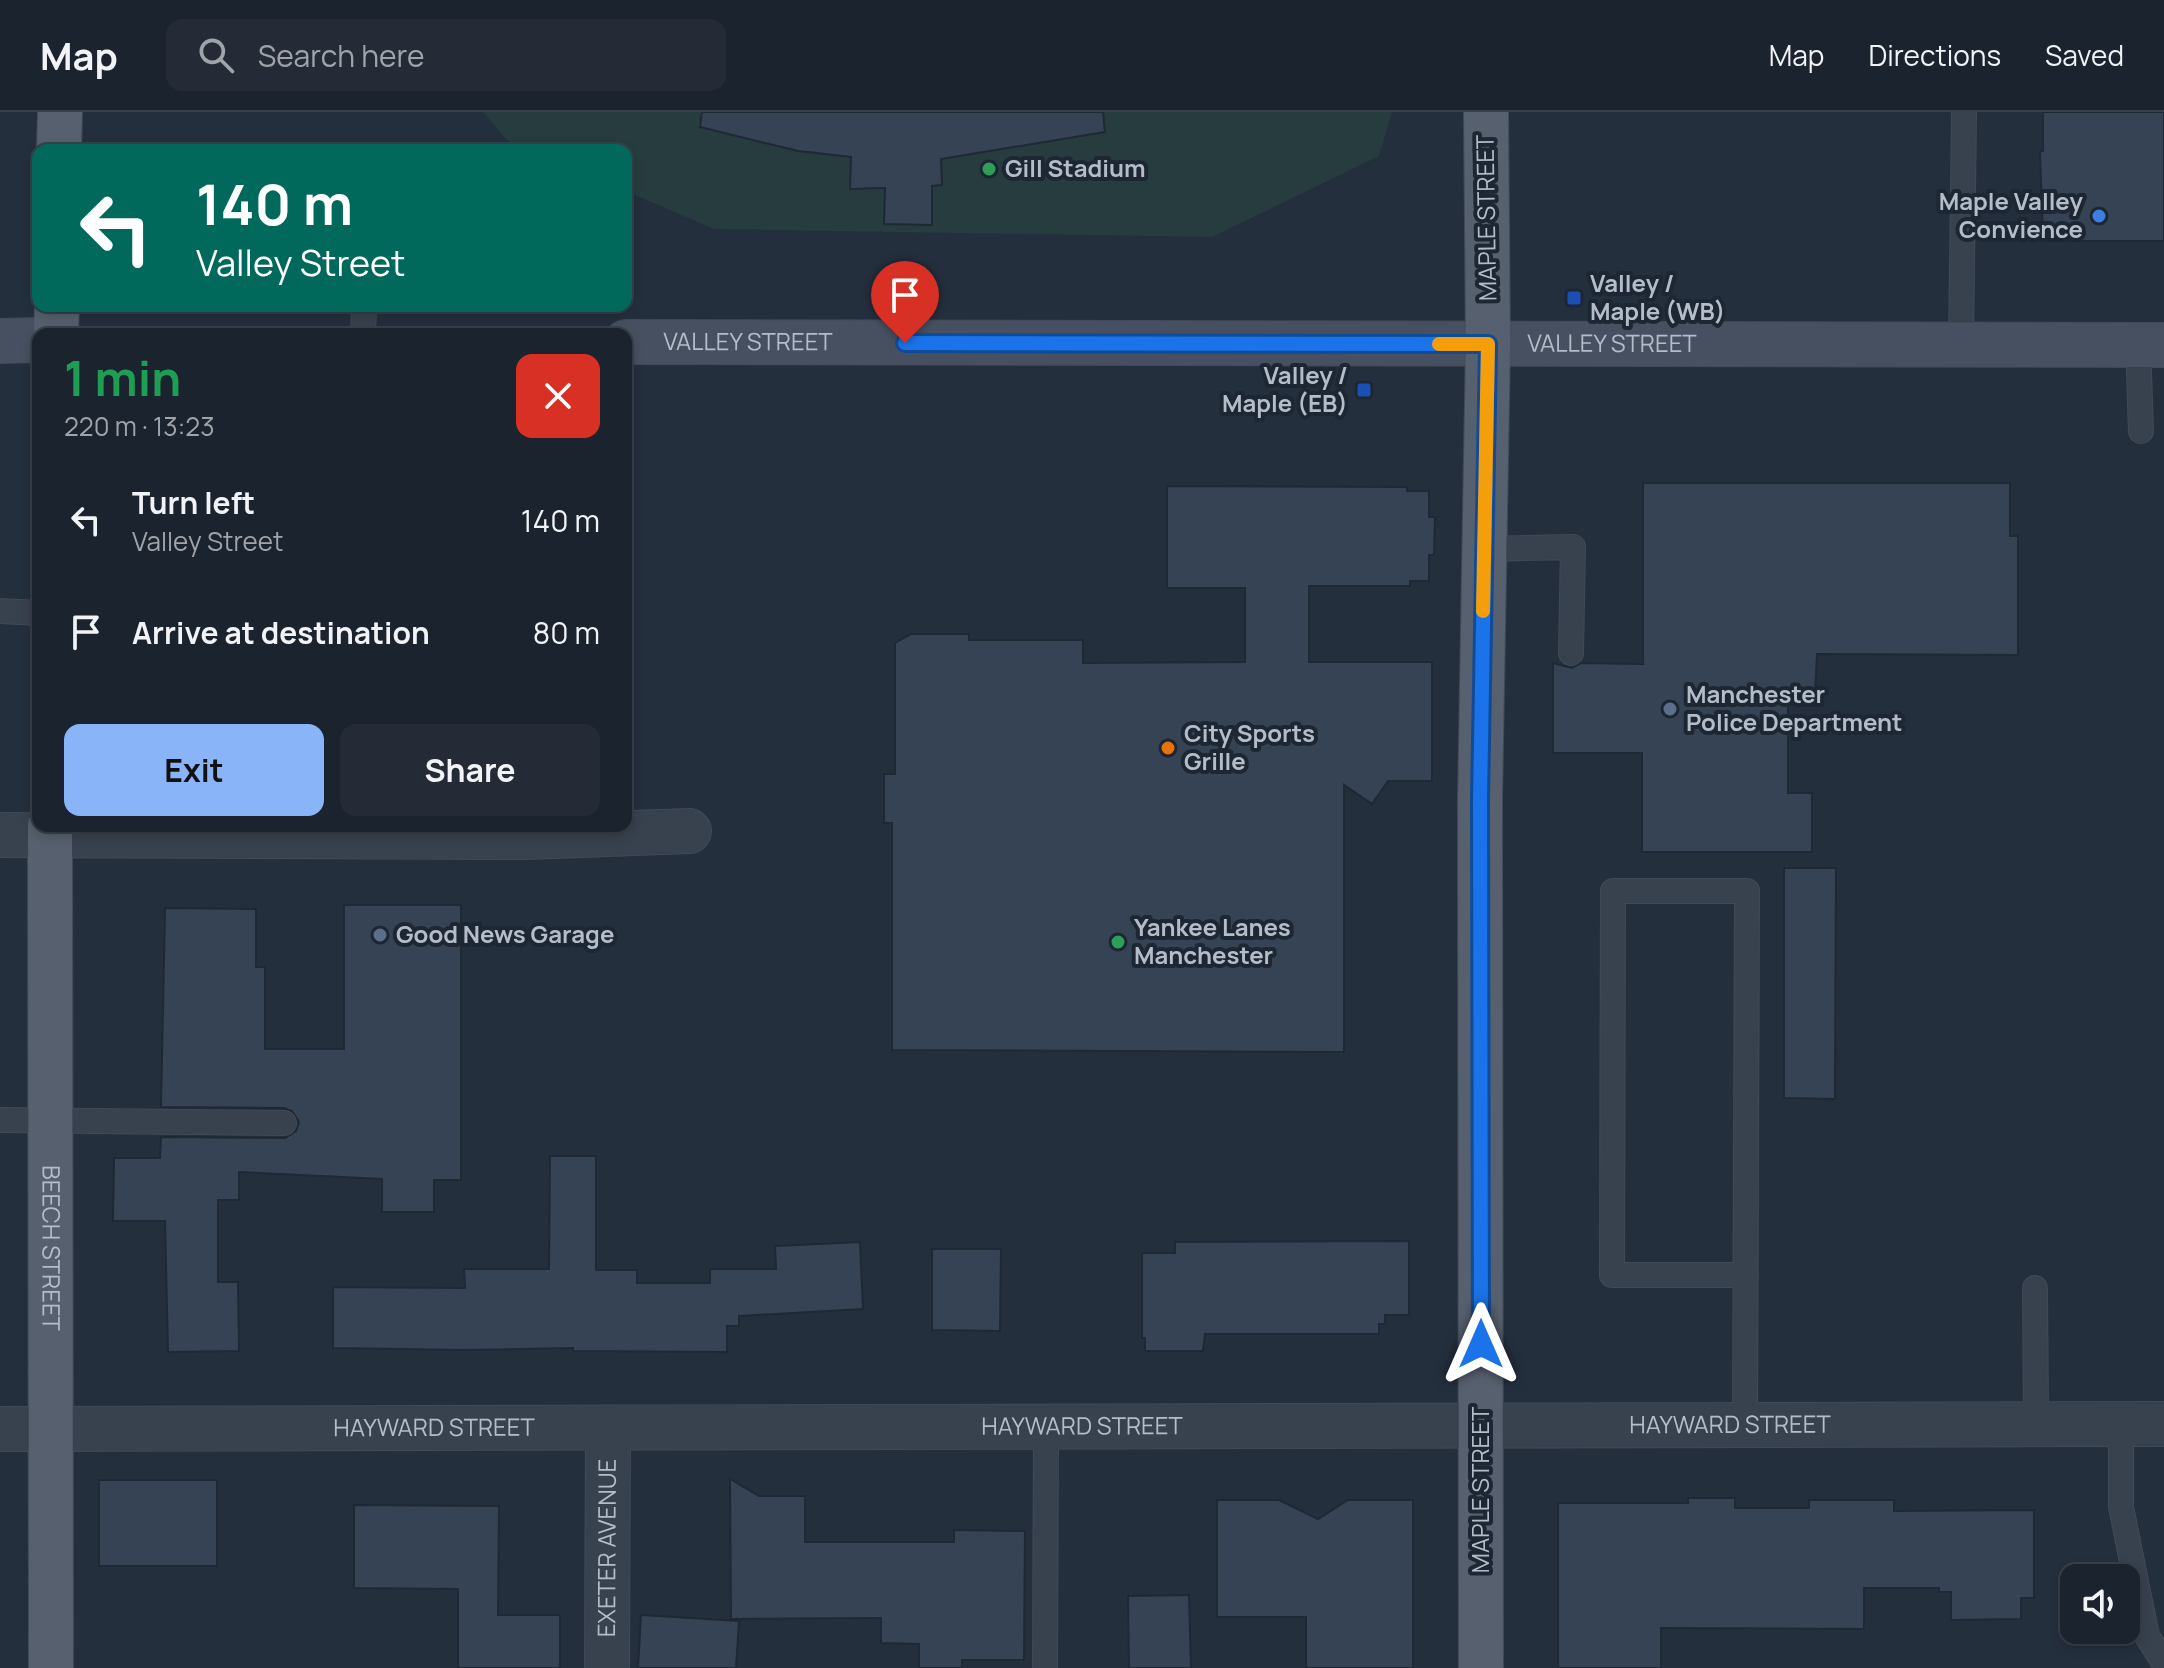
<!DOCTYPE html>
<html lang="en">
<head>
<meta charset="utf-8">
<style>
	body { margin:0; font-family:Manrope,sans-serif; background:#242b36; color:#f1f3f6; height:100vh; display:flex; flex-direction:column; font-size:30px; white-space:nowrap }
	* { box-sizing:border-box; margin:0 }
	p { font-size:26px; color:#a0a4aa }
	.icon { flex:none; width:44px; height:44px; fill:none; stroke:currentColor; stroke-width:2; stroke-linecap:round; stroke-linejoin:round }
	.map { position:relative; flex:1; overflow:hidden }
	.details { position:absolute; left:32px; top:216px; width:600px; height:504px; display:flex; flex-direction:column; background:#1b232e; border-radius:16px; box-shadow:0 4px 12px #0003,0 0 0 2px #39404a }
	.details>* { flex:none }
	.top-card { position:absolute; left:32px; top:32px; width:600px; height:168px; border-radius:16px; box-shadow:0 4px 12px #0003,0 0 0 2px #39404a; background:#00695c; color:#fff; overflow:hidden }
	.buttons { position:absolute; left:2060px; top:1452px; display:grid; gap:16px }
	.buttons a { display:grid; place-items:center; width:80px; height:80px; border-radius:16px; background:#1b232e; box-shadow:0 4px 12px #0003,0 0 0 2px #39404a; font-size:40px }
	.pin { position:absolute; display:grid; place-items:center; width:68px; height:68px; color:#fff; margin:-82px -34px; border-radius:50% 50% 50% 0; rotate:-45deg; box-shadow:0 0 8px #0007 }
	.pin .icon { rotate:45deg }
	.me { position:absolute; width:88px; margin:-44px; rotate:0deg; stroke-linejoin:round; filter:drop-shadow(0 0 6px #0008) }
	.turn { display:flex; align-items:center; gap:28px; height:168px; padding:0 32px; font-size:36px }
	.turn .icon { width:104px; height:104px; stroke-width:2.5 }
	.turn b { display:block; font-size:56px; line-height:68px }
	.round { display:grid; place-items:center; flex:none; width:84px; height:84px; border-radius:16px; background:#242b36 }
	.overview { display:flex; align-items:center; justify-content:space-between; height:136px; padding:0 32px }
	h1 { font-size:48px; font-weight:700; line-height:60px; color:#1e9e55 }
	.button { display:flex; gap:16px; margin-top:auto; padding:16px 32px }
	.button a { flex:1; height:92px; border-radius:16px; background:#8ab4f8; color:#111; font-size:32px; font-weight:700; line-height:92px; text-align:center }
	.button a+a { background:#242b36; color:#f1f3f6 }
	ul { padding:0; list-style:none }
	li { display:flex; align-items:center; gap:24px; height:112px; padding:0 32px }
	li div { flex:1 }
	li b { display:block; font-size:30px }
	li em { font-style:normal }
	header { display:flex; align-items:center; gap:48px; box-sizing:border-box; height:112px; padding:0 40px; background:#1b232e; border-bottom:2px solid #39404a }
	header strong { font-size:38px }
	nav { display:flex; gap:44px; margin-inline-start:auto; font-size:28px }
	.search { width:560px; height:72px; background:#242b36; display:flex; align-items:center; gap:20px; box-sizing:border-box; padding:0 28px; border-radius:16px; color:#a0a4aa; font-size:30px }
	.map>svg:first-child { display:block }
</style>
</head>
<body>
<header>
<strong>Map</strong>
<div class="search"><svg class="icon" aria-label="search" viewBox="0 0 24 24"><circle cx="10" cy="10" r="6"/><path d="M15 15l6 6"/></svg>Search here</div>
<nav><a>Map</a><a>Directions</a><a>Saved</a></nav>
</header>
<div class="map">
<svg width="2164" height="1556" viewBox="0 0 2164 1556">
	<rect width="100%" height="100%" fill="#242f3e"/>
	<path fill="#263c3f" d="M 483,0 L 1392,0 L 1379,44 L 1212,125 L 714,117 L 626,79 L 626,38 L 530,38 L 507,28 Z"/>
	<g fill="#364354" stroke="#1f2835" stroke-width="2">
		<path d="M 702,0 L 1103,0 L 1105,20 L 941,47 L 942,73 L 932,74 L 932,113 L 884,112 L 885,76 L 850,77 L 851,45 L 798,39 L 700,15 Z"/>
		<path d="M 2043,0 L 2164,0 L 2164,129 L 2043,129 L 2040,39 L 2043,39 Z"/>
		<path d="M 1643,371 L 2010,371 L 2010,424 L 2018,424 L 2018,543 L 1817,542 L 1815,583 L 1788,583 L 1788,681 L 1812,681 L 1812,740 L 1642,740 L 1642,641 L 1553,641 L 1553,551 L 1572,556 L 1581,551 L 1643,552 Z"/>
		<path d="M 1167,374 L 1407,375 L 1407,379 L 1429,379 L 1429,405 L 1435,405 L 1434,443 L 1429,443 L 1429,469 L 1410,469 L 1410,474 L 1309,474 L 1309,550 L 1432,550 L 1432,669 L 1388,669 L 1372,692 L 1344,673 L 1344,940 L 892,938 L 892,711 L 884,711 L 884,662 L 895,662 L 895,531 L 911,522 L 969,522 L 969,528 L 1083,528 L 1083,551 L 1245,550 L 1245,476 L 1167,476 Z"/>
		<path d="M 1784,756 L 1836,756 L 1835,987 L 1784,986 Z"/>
		<path d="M 344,793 L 461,793 L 461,1068 L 434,1068 L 434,1100 L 382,1100 L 382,1067 L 239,1060 L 239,1088 L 218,1088 L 218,1170 L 238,1170 L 239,1239 L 168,1240 L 165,1109 L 113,1109 L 114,1046 L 160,1046 L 161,1025 L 285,1026 L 296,1019 L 299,1010 L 292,999 L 284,996 L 161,995 L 165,796 L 256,797 L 256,855 L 265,855 L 265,937 L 344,937 Z"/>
		<path d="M 550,1044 L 596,1044 L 596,1158 L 637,1158 L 637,1171 L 710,1171 L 710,1157 L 776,1157 L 775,1134 L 860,1130 L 863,1197 L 739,1204 L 739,1214 L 727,1214 L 727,1240 L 573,1239 L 573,1236 L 467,1238 L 333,1236 L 333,1175 L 465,1176 L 464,1157 L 549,1157 Z"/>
		<path d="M 1409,1129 L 1409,1203 L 1385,1203 L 1385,1212 L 1379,1212 L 1379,1222 L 1205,1222 L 1203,1239 L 1145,1239 L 1145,1226 L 1142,1226 L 1142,1141 L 1175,1141 L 1175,1130 Z"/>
		<path d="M 932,1137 L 1001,1137 L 1000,1219 L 932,1218 Z"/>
		<path d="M 730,1367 L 759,1384 L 805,1384 L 805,1430 L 954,1430 L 954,1418 L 1025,1419 L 1024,1548 L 962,1548 L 962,1556 L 919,1556 L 919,1532 L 881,1531 L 881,1506 L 731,1507 Z"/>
		<rect x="99" y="1368" width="118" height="86"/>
		<path d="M 1688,1386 L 1735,1386 L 1735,1396 L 1809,1396 L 1809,1388 L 1894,1388 L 1894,1399 L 2034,1398 L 2034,1486 L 2021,1486 L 2021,1507 L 1951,1508 L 1951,1480 L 1939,1480 L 1939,1476 L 1864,1476 L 1864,1517 L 1661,1516 L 1661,1556 L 1558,1556 L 1558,1391 L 1688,1391 Z"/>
		<path d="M 1217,1388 L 1279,1388 L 1318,1407 L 1348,1388 L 1413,1388 L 1413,1556 L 1306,1556 L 1306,1505 L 1217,1505 Z"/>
		<path d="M 354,1393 L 499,1394 L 498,1503 L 560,1503 L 560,1556 L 458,1556 L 458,1477 L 354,1476 Z"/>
		<path d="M 1189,1483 L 1191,1556 L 1129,1556 L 1128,1484 Z"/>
		<path d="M 641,1503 L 739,1509 L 736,1556 L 638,1556 Z"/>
	</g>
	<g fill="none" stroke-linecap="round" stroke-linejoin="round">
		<g stroke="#414a57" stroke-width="26">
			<g id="service">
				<path d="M 363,222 L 364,194"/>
				<path d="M 2138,232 L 2141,319"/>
				<path d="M 1961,233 L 1964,0"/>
				<path d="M 1484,437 L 1573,435 L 1571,541"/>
				<path d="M 0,499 L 38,501"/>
				<path d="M 0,1008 L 284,1011"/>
				<path d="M 2035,1176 L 2036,1313"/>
				<path d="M 2121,1313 L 2121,1395 L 2147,1524 L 2164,1551"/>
				<path d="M 1745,1314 L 1747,779 L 1613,779 L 1612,1163 L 1746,1163"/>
				<path d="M 1045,1556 L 1046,1314"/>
			</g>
		</g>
		<g stroke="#414a57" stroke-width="46">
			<g id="minor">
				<path d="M 0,723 L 525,725 L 689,719"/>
				<path id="s1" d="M 0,1317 L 2164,1312"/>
				<path id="s2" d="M 607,1556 L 608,1316"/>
			</g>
		</g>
		<g stroke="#414a57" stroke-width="46">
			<g id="secondary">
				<path d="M 0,229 L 38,228"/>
				<path id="s3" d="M 626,230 L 2164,233"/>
			</g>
		</g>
		<g stroke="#414a57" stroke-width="46">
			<g id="primary">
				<path d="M 59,38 L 60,0"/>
				<path d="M 56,222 L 57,194"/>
				<path id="s4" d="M 50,714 L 51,1556"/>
				<path d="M 1481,1556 L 1480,688 L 1488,232 L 1486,0"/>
			</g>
		</g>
		<use href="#service" stroke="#38414e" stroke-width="24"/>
		<use href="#minor" stroke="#38414e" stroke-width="44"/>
		<use href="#secondary" stroke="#465061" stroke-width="44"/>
		<use href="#primary" stroke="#56606e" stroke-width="44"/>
	</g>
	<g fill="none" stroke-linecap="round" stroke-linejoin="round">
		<g stroke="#114b97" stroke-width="20">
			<path id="route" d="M 905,231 L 1488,232 L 1480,688 L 1481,1232"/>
		</g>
		<use href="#route" stroke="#1a73e8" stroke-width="14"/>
		<path stroke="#f59e0b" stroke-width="14" d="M 1439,232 L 1488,232 L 1483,499"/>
	</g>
	<g fill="#2e9e5b" stroke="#1d2633" stroke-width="3">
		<circle cx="989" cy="57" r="8"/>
		<circle cx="1118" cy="830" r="8"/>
	</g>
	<circle fill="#3f7fe0" stroke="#1d2633" stroke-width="3" cx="2099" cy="104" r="8"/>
	<g fill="#1a4fb4" stroke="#1d2633" stroke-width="3">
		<rect x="1566" y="178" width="16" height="16" rx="4"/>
		<rect x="1356" y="270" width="16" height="16" rx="4"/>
	</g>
	<g fill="#5c6f8a" stroke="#1d2633" stroke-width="3">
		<circle cx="1670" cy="597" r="8"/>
		<circle cx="380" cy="823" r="8"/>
	</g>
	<circle fill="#e8710a" stroke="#1d2633" stroke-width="3" cx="1168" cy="636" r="8"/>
	<g text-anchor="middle" stroke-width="8" stroke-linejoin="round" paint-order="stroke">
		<g font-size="24" font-weight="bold" fill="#b4bcc9" stroke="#1d2633" text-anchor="start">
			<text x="1005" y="65">Gill Stadium</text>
			<text x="2083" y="98" text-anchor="end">Maple Valley<tspan x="2083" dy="28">Convience</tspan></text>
			<text x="1590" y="180">Valley /<tspan x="1590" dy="28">Maple (WB)</tspan></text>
			<text x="1348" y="272" text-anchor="end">Valley /<tspan x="1348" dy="28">Maple (EB)</tspan></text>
			<text x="1686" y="591">Manchester<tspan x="1686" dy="28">Police Department</tspan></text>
			<text x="1184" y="630">City Sports<tspan x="1184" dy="28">Grille</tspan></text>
			<text x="1134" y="824">Yankee Lanes<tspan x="1134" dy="28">Manchester</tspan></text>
			<text x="396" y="831">Good News Garage</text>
		</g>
		<g font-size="24" fill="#b4bcc9" stroke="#1d2633">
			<text transform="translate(1487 106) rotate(-91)" y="8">MAPLE STREET</text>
			<text dy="8" stroke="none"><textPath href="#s3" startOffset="122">VALLEY STREET</textPath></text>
			<text dy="8" stroke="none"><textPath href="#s3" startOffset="986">VALLEY STREET</textPath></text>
			<text dy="8" stroke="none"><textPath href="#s4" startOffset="422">BEECH STREET</textPath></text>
			<text dy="8" stroke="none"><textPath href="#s1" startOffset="1730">HAYWARD STREET</textPath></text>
			<text dy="8" stroke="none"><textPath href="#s1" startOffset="1082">HAYWARD STREET</textPath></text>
			<text dy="8" stroke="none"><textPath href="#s1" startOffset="434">HAYWARD STREET</textPath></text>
			<text transform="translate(1481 1378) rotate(-90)" y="8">MAPLE STREET</text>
			<text dy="8" stroke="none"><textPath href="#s2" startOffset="120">EXETER AVENUE</textPath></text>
		</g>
	</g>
</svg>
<div class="buttons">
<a><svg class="icon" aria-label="sound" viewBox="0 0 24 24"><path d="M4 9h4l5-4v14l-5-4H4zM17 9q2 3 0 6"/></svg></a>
</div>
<div class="pin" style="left:905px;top:231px;background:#d93025"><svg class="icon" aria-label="arrive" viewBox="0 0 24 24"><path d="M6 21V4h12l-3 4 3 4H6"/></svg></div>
<svg class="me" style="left:1481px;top:1232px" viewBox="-20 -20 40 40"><path d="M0-17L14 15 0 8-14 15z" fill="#1a73e8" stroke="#fff" stroke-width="4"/></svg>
<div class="top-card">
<div class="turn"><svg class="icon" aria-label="left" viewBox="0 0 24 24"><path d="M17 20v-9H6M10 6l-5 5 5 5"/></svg><div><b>140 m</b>Valley Street</div></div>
</div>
<section class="details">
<div class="overview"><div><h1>1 min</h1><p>220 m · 13:23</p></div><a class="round" style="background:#d93025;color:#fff"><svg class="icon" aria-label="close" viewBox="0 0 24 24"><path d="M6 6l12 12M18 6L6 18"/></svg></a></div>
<ul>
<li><svg class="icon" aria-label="left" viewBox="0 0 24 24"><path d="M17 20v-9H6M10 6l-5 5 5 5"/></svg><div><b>Turn left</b><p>Valley Street</p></div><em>140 m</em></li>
<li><svg class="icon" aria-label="arrive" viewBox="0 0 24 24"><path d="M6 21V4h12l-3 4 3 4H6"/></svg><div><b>Arrive at destination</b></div><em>80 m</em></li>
</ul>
<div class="button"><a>Exit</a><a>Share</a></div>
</section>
</div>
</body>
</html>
